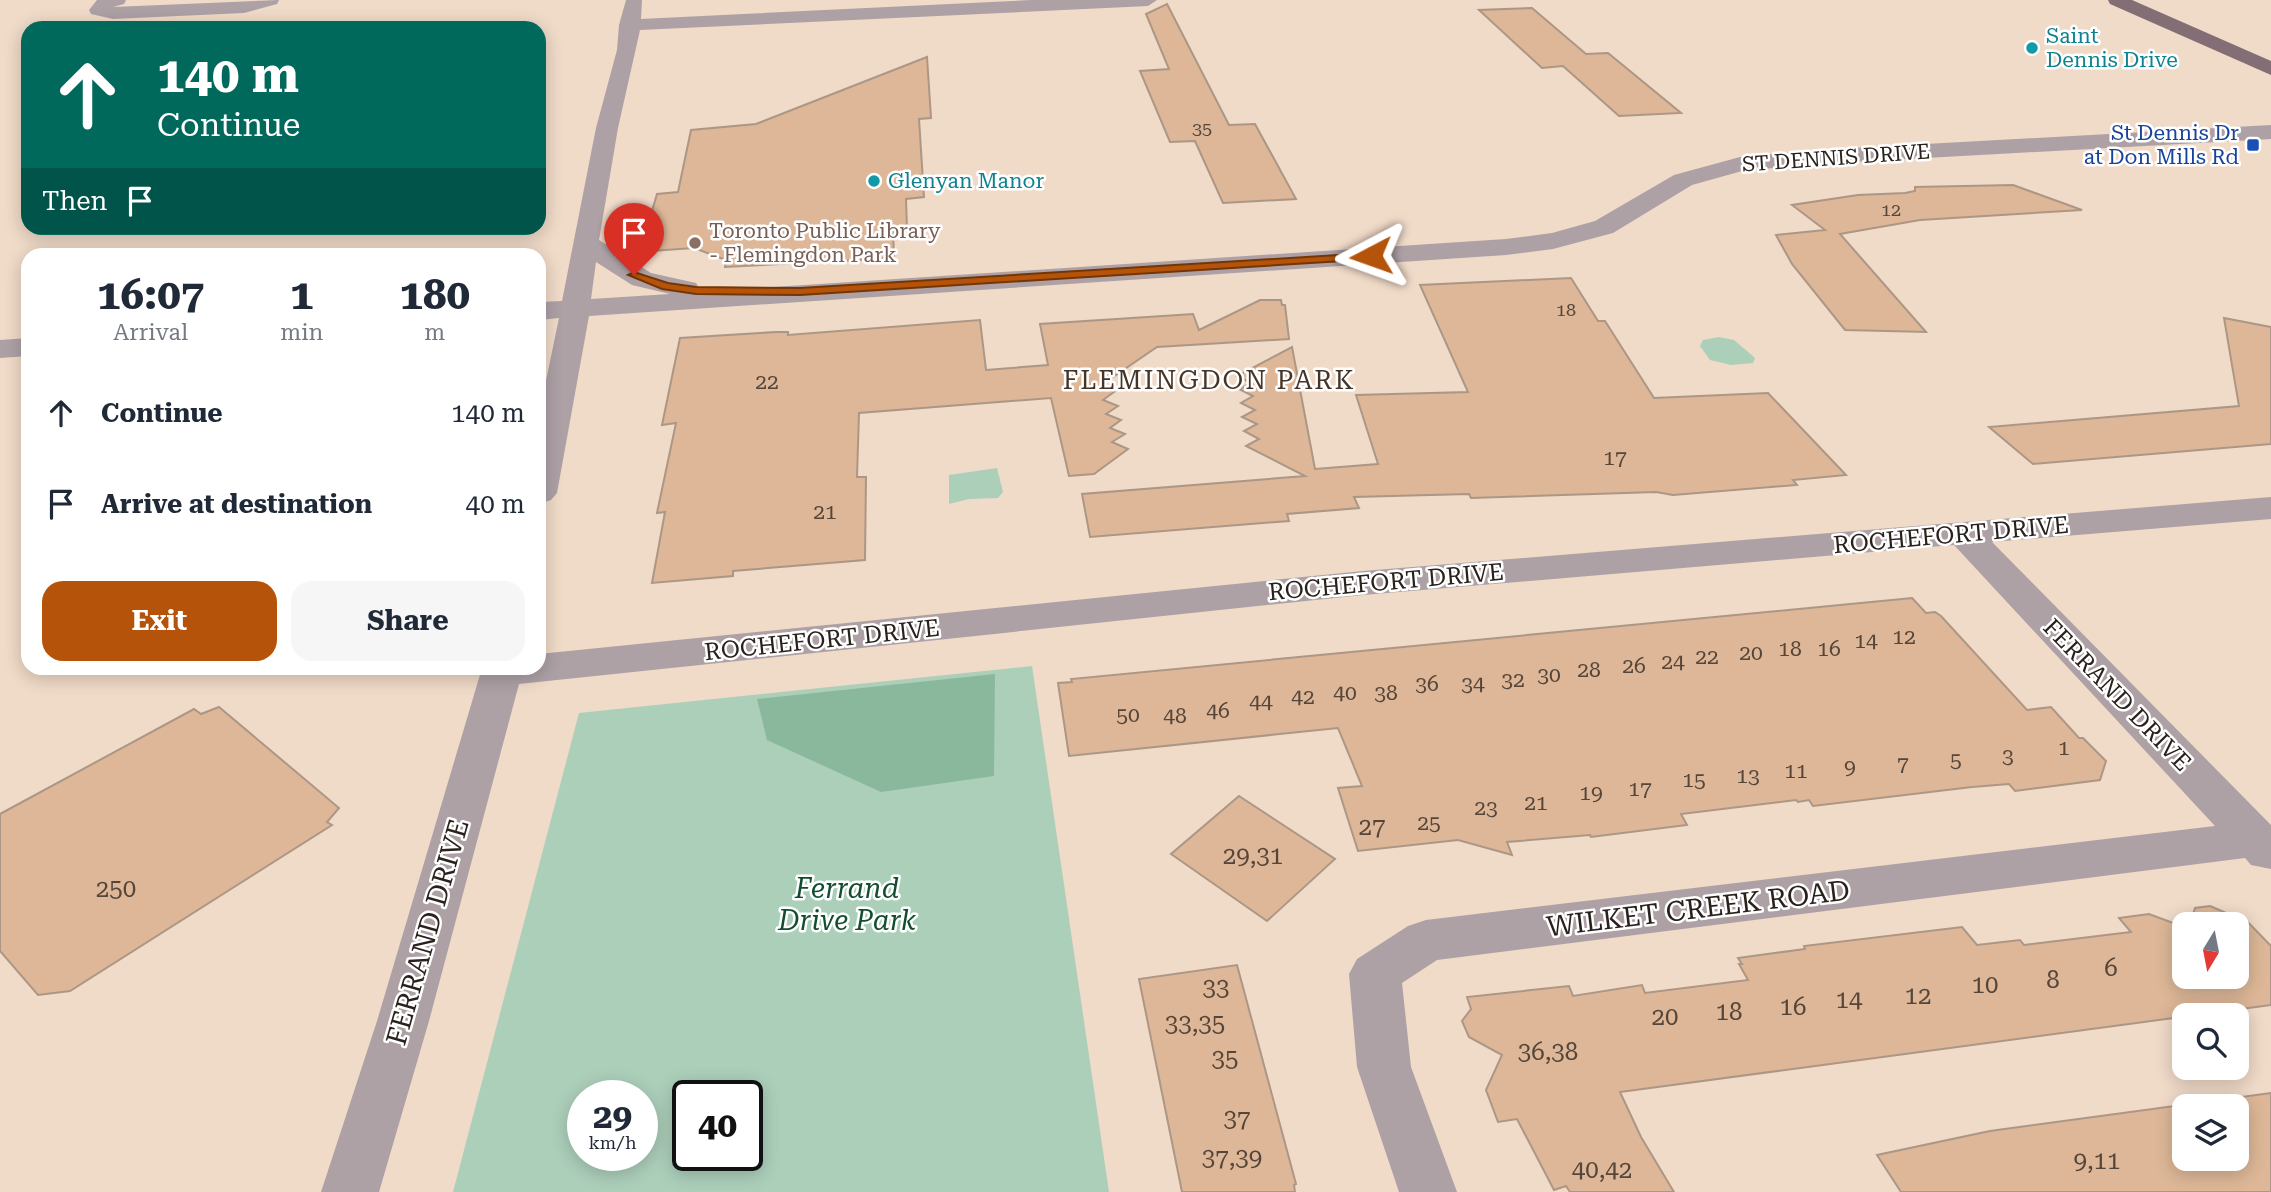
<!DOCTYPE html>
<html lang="en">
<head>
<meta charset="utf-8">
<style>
	body { margin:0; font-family:"Roboto Serif",serif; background:#f6f6f7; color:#1f2937; height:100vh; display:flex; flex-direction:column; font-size:26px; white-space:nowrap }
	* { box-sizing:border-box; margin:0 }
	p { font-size:23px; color:#747a83 }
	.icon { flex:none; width:38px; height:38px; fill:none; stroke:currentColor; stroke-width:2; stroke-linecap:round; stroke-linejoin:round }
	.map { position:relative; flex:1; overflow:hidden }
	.sheet { position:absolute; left:21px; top:248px; width:525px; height:427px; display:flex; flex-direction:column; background:#fff; border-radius:21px; box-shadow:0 4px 18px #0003 }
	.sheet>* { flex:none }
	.hud { position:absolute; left:21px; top:21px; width:525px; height:214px; border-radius:21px; box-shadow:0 4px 18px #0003; background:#00695c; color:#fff; overflow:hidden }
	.needle { width:46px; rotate:190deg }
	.buttons { position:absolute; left:2172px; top:912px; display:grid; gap:14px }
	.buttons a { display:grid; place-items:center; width:77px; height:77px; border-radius:14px; background:#fff; box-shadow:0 4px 18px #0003; font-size:35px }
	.speed { position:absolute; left:567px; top:1080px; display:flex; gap:14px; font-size:35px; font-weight:700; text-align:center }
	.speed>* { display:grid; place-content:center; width:91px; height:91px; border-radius:50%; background:#fff; box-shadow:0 4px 18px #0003; line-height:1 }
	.speed small { font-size:18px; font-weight:400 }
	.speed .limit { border:4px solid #111; border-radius:10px; background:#fff; color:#111 }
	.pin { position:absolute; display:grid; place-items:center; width:60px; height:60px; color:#fff; margin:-72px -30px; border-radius:50% 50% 50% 0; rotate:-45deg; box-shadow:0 0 7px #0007 }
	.pin .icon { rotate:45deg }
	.me { position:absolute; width:77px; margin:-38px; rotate:266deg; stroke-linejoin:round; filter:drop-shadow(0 0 5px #0008) }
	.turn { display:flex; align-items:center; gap:24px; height:147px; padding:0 21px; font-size:32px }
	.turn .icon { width:91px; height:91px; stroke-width:2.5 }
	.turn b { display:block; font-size:49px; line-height:60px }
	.then { display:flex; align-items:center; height:66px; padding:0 21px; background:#0003; gap:14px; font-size:26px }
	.eta { display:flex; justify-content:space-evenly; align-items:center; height:119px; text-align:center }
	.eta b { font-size:42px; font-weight:700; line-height:49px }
	.cta { display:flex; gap:14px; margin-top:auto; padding:14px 21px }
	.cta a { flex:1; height:80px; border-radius:21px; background:#b45309; color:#fff; font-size:28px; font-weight:700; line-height:80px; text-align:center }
	.cta a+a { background:#f6f6f7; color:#1f2937 }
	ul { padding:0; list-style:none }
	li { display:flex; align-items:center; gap:21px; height:91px; padding:0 21px }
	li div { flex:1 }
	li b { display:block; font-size:26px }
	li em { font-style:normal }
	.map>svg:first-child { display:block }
</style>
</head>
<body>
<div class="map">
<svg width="2271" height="1192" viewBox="0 0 2271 1192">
	<rect width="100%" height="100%" fill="#f0dac8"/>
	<g fill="#accfba" fill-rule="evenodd">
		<path d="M 1719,337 L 1734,340 L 1755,358 L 1753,363 L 1731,365 L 1710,360 L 1700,346 L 1703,340 Z"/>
		<path d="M 997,468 L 1003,492 L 998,498 L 969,499 L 949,504 L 949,475 Z"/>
		<path d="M 1032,666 L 1109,1192 L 453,1192 L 579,713 ZM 583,1096 L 642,1096 L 642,1155 L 583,1155 ZM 688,1096 L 747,1096 L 747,1155 L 688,1155 Z"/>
	</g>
	<path fill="#8ab89d" d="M 995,674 L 994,776 L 881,792 L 767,740 L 757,699 Z"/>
	<g fill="#ddb797" stroke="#ac9786" stroke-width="2" fill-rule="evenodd">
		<path d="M 1167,4 L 1229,125 L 1255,124 L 1296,199 L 1223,203 L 1195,141 L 1170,142 L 1140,71 L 1169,69 L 1146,14 Z"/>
		<path d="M 1532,8 L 1586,54 L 1608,53 L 1681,113 L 1619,116 L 1563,66 L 1542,68 L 1479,10 Z"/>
		<path d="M 927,57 L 931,118 L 919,119 L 924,197 L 906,199 L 907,229 L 893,229 L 894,258 L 725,267 L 726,260 L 694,248 L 652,251 L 659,227 L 647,228 L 657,194 L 678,192 L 691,130 L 756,124 Z"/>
		<path d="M 2013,185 L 2082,210 L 1920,220 L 1840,234 L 1926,332 L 1845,330 L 1792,264 L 1776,235 L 1825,230 L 1792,205 L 1858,195 L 1905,193 L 1915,191 L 1915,187 Z"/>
		<path d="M 1571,278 L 1598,321 L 1605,321 L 1654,398 L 1768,393 L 1846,475 L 1793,480 L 1797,485 L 1673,495 L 1656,492 L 1471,498 L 1469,494 L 1354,497 L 1359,508 L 1287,514 L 1289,521 L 1090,537 L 1082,494 L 1305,476 L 1246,446 L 1259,439 L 1244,431 L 1257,424 L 1242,417 L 1255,410 L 1241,403 L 1253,396 L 1239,389 L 1251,383 L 1237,376 L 1292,347 L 1315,469 L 1378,464 L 1356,395 L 1468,392 L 1420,285 Z"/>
		<path d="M 1260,300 L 1281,300 L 1282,305 L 1285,305 L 1289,339 L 1157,347 L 1100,386 L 1114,392 L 1103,400 L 1118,406 L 1106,414 L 1121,420 L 1110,428 L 1125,434 L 1112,442 L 1128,449 L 1094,474 L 1069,476 L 1051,398 L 859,413 L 857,477 L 866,477 L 865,560 L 733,571 L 733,576 L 652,583 L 665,512 L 657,513 L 676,423 L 662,425 L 680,338 L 776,332 L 788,332 L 788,335 L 980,320 L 986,370 L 1048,365 L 1040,324 L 1193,314 L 1199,330 Z"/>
		<path d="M 2224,318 L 2271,327 L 2271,444 L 2033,464 L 1989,427 L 2239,406 Z"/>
		<path d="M 1912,598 L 1926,613 L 1935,612 L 1941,616 L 2027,710 L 2051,707 L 2079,738 L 2083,738 L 2106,761 L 2100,780 L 2015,791 L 2009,784 L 1972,787 L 1813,806 L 1809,800 L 1798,802 L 1796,800 L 1681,814 L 1687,825 L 1591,837 L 1590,835 L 1507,842 L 1512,855 L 1458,840 L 1358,851 L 1338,788 L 1362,786 L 1338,728 L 1069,756 L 1058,683 L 1072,682 L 1071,679 Z"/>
		<path d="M 219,707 L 339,808 L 327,822 L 332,825 L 70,991 L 38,995 L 0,951 L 0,814 L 194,709 L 201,714 Z"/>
		<path d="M 1239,796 L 1335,859 L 1267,921 L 1171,854 Z"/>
		<path d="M 2210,906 L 2233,916 L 2241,915 L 2271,946 L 2271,1005 L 1620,1092 L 1641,1137 L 1674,1192 L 1570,1192 L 1566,1186 L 1554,1190 L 1517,1119 L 1498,1122 L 1486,1090 L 1502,1055 L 1469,1037 L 1462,1021 L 1471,1009 L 1467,997 L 1569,986 L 1573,996 L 1642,985 L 1645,993 L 1748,980 L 1739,964 L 1742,964 L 1738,958 L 1805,949 L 1804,946 L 1962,927 L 1977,945 L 2020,940 L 2024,945 L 2131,932 L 2119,918 L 2149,914 L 2184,927 L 2184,976 L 2236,976 L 2236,924 L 2190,924 L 2195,908 Z"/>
		<path d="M 1237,965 L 1296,1184 L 1294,1185 L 1295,1192 L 1182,1192 L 1139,979 Z"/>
		<path d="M 2271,1093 L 2271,1192 L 1901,1192 L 1877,1155 L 1990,1131 ZM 2184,1106 L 2236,1106 L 2236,1158 L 2184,1158 Z"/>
	</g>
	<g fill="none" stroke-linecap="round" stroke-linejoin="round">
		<g fill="#ada1a6" fill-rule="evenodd">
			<path d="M 97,0 L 126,0 L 124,4 L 113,7 L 279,0 L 277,4 L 244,13 L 113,19 L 91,14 L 89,10 Z"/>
			<path d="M 626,0 L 642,0 L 641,19 L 1032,0 L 1157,0 L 1148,6 L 640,30 L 618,128 L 599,240 L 651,273 L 696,283 L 700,289 L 698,292 L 1506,239 L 1552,233 L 1595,221 L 1674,175 L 1740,157 L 1817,150 L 2271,125 L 2271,139 L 1817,164 L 1742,171 L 1692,185 L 1613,233 L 1553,249 L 1506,255 L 589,316 L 557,493 L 551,500 L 539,504 L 539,414 L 559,318 L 539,320 L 539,302 L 562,301 L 596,128 L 617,50 L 619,25 ZM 596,262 L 632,285 L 670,294 L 591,299 Z"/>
			<path d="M 28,338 L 28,356 L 0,358 L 0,340 Z"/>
			<path d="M 2271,497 L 2271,519 L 1992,542 L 2271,825 L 2271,869 L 2251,865 L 2245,858 L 1437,960 L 1402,983 L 1411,1067 L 1457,1192 L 1399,1192 L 1357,1067 L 1349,974 L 1357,959 L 1408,926 L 1426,920 L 2215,826 L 1954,545 L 1363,595 L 519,684 L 429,1021 L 379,1192 L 321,1192 L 377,1021 L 482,668 L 539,668 L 539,654 L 1363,571 Z"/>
		</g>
		<path fill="#836e76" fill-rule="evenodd" d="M 2108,0 L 2132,0 L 2271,61 L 2271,75 L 2110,4 Z"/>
	</g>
	<path fill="#b45309" stroke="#753606" stroke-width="2" d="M 1371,253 L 1375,254 L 1375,259 L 800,295 L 696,294 L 662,289 L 628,275 L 634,272 L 668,283 L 696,287 L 800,288 Z"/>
	<g fill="#0f9aa8" stroke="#fff" stroke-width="2.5">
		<circle cx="2032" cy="48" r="7"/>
		<circle cx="874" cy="181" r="7"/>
	</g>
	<rect fill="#1a4fb4" stroke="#fff" stroke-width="2.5" x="2246" y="138" width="14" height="14" rx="3.5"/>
	<circle fill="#8d6e63" stroke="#fff" stroke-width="2.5" cx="695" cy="243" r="7"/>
	<g text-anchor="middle" stroke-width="5" stroke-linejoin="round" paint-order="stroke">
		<g font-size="18" fill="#56463a">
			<text x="1202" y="135">35</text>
			<text x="1891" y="216">12</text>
			<text x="1566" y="316">18</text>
		</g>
		<g font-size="21" fill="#0d838f" stroke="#fff" text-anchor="start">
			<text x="2046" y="43">Saint<tspan x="2046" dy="24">Dennis Drive</tspan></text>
			<text x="888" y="188">Glenyan Manor</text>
		</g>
		<g font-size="21" fill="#164399" stroke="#fff" text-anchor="end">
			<text x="2239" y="140">St Dennis Dr<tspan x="2239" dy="24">at Don Mills Rd</tspan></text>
		</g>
		<g font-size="21" fill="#29211b" stroke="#fff">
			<text transform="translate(1836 158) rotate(-4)" y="7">ST DENNIS DRIVE</text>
		</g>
		<g font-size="21" fill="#785e54" stroke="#fff" text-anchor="start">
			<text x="709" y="238">Toronto Public Library<tspan x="709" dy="24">- Flemingdon Park</tspan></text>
		</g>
		<g font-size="21" fill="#56463a">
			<text x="767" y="389">22</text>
			<text x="1615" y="465">17</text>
			<text x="825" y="519">21</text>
			<text x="1904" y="644">12</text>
			<text x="1866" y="648">14</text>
			<text x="1790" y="656">18</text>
			<text x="1829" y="656">16</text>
			<text x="1751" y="660">20</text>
			<text x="1707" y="664">22</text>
			<text x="1673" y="669">24</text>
			<text x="1634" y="673">26</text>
			<text x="1589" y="677">28</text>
			<text x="1549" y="682">30</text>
			<text x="1513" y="687">32</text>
			<text x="1427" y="691">36</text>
			<text x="1473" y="691">34</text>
			<text x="1345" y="700">40</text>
			<text x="1386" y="700">38</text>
			<text x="1303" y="704">42</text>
			<text x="1261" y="709">44</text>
			<text x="1218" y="718">46</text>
			<text x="1128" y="722">50</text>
			<text x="1175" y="723">48</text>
			<text x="2064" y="755">1</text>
			<text x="2008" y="763">3</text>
			<text x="1956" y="767">5</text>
			<text x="1903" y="771">7</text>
			<text x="1850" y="774">9</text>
			<text x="1796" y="778">11</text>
			<text x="1748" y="783">13</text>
			<text x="1694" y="787">15</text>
			<text x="1640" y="796">17</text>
			<text x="1591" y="800">19</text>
			<text x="1536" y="810">21</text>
			<text x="1486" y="815">23</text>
			<text x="1429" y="830">25</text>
		</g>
		<g font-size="24" fill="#29211b" stroke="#fff">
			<text transform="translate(1951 535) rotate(-5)" y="8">ROCHEFORT DRIVE</text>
			<text transform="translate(1386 582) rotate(-5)" y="8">ROCHEFORT DRIVE</text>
			<text transform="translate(822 640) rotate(-6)" y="8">ROCHEFORT DRIVE</text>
			<text transform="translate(2117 695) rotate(46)" y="8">FERRAND DRIVE</text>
		</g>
		<g font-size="24" fill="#56463a">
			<text x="1372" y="835">27</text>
			<text x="1253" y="864">29,31</text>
			<text x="116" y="897">250</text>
			<text x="2111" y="976">6</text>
			<text x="2053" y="988">8</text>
			<text x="1985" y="993">10</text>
			<text x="1216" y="996">33</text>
			<text x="1918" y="1004">12</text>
			<text x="1849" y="1008">14</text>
			<text x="1793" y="1015">16</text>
			<text x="1729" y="1020">18</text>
			<text x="1665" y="1025">20</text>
			<text x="1195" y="1032">33,35</text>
			<text x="1548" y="1060">36,38</text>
			<text x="1225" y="1067">35</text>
			<text x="1237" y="1127">37</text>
			<text x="1232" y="1166">37,39</text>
			<text x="2097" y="1169">9,11</text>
			<text x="1602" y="1178">40,42</text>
		</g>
		<g font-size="26" letter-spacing="2" fill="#463526" stroke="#fff">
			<text x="1209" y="389">FLEMINGDON PARK</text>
		</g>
		<g font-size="28" font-style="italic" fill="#144c32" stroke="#fff">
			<text x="847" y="898">Ferrand<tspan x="847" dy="32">Drive Park</tspan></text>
		</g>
		<g font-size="28" fill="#29211b" stroke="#fff">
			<text transform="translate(1698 908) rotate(-7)" y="10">WILKET CREEK ROAD</text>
			<text transform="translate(427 932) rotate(-74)" y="10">FERRAND DRIVE</text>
		</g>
	</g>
</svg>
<div class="buttons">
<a><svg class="needle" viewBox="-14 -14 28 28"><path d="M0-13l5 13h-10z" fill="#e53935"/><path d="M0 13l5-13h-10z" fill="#747a83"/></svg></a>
<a><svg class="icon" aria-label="search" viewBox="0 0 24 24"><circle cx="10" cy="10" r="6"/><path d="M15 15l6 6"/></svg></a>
<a><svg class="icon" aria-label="layers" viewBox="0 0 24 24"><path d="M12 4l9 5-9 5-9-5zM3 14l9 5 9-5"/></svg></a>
</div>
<div class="speed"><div>29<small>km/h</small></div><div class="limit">40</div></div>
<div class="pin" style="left:634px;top:275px;background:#d93025"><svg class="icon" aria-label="arrive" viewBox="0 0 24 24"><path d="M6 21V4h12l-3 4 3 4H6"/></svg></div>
<svg class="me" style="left:1371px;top:256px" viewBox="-20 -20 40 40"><path d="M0-17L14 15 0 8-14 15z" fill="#b45309" stroke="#fff" stroke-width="4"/></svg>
<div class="hud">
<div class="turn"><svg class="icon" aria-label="ahead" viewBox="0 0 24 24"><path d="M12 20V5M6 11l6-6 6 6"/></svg><div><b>140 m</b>Continue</div></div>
<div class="then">Then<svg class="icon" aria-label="arrive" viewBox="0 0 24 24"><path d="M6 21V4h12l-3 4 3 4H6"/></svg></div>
</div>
<section class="sheet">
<div class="eta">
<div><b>16:07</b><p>Arrival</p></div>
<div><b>1</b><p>min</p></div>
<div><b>180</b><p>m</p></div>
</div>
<ul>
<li><svg class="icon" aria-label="ahead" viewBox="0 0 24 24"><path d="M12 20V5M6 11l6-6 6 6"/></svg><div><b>Continue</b></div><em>140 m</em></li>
<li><svg class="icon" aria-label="arrive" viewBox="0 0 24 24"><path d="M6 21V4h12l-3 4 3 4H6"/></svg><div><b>Arrive at destination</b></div><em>40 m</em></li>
</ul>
<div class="cta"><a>Exit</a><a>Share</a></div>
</section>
</div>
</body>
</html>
